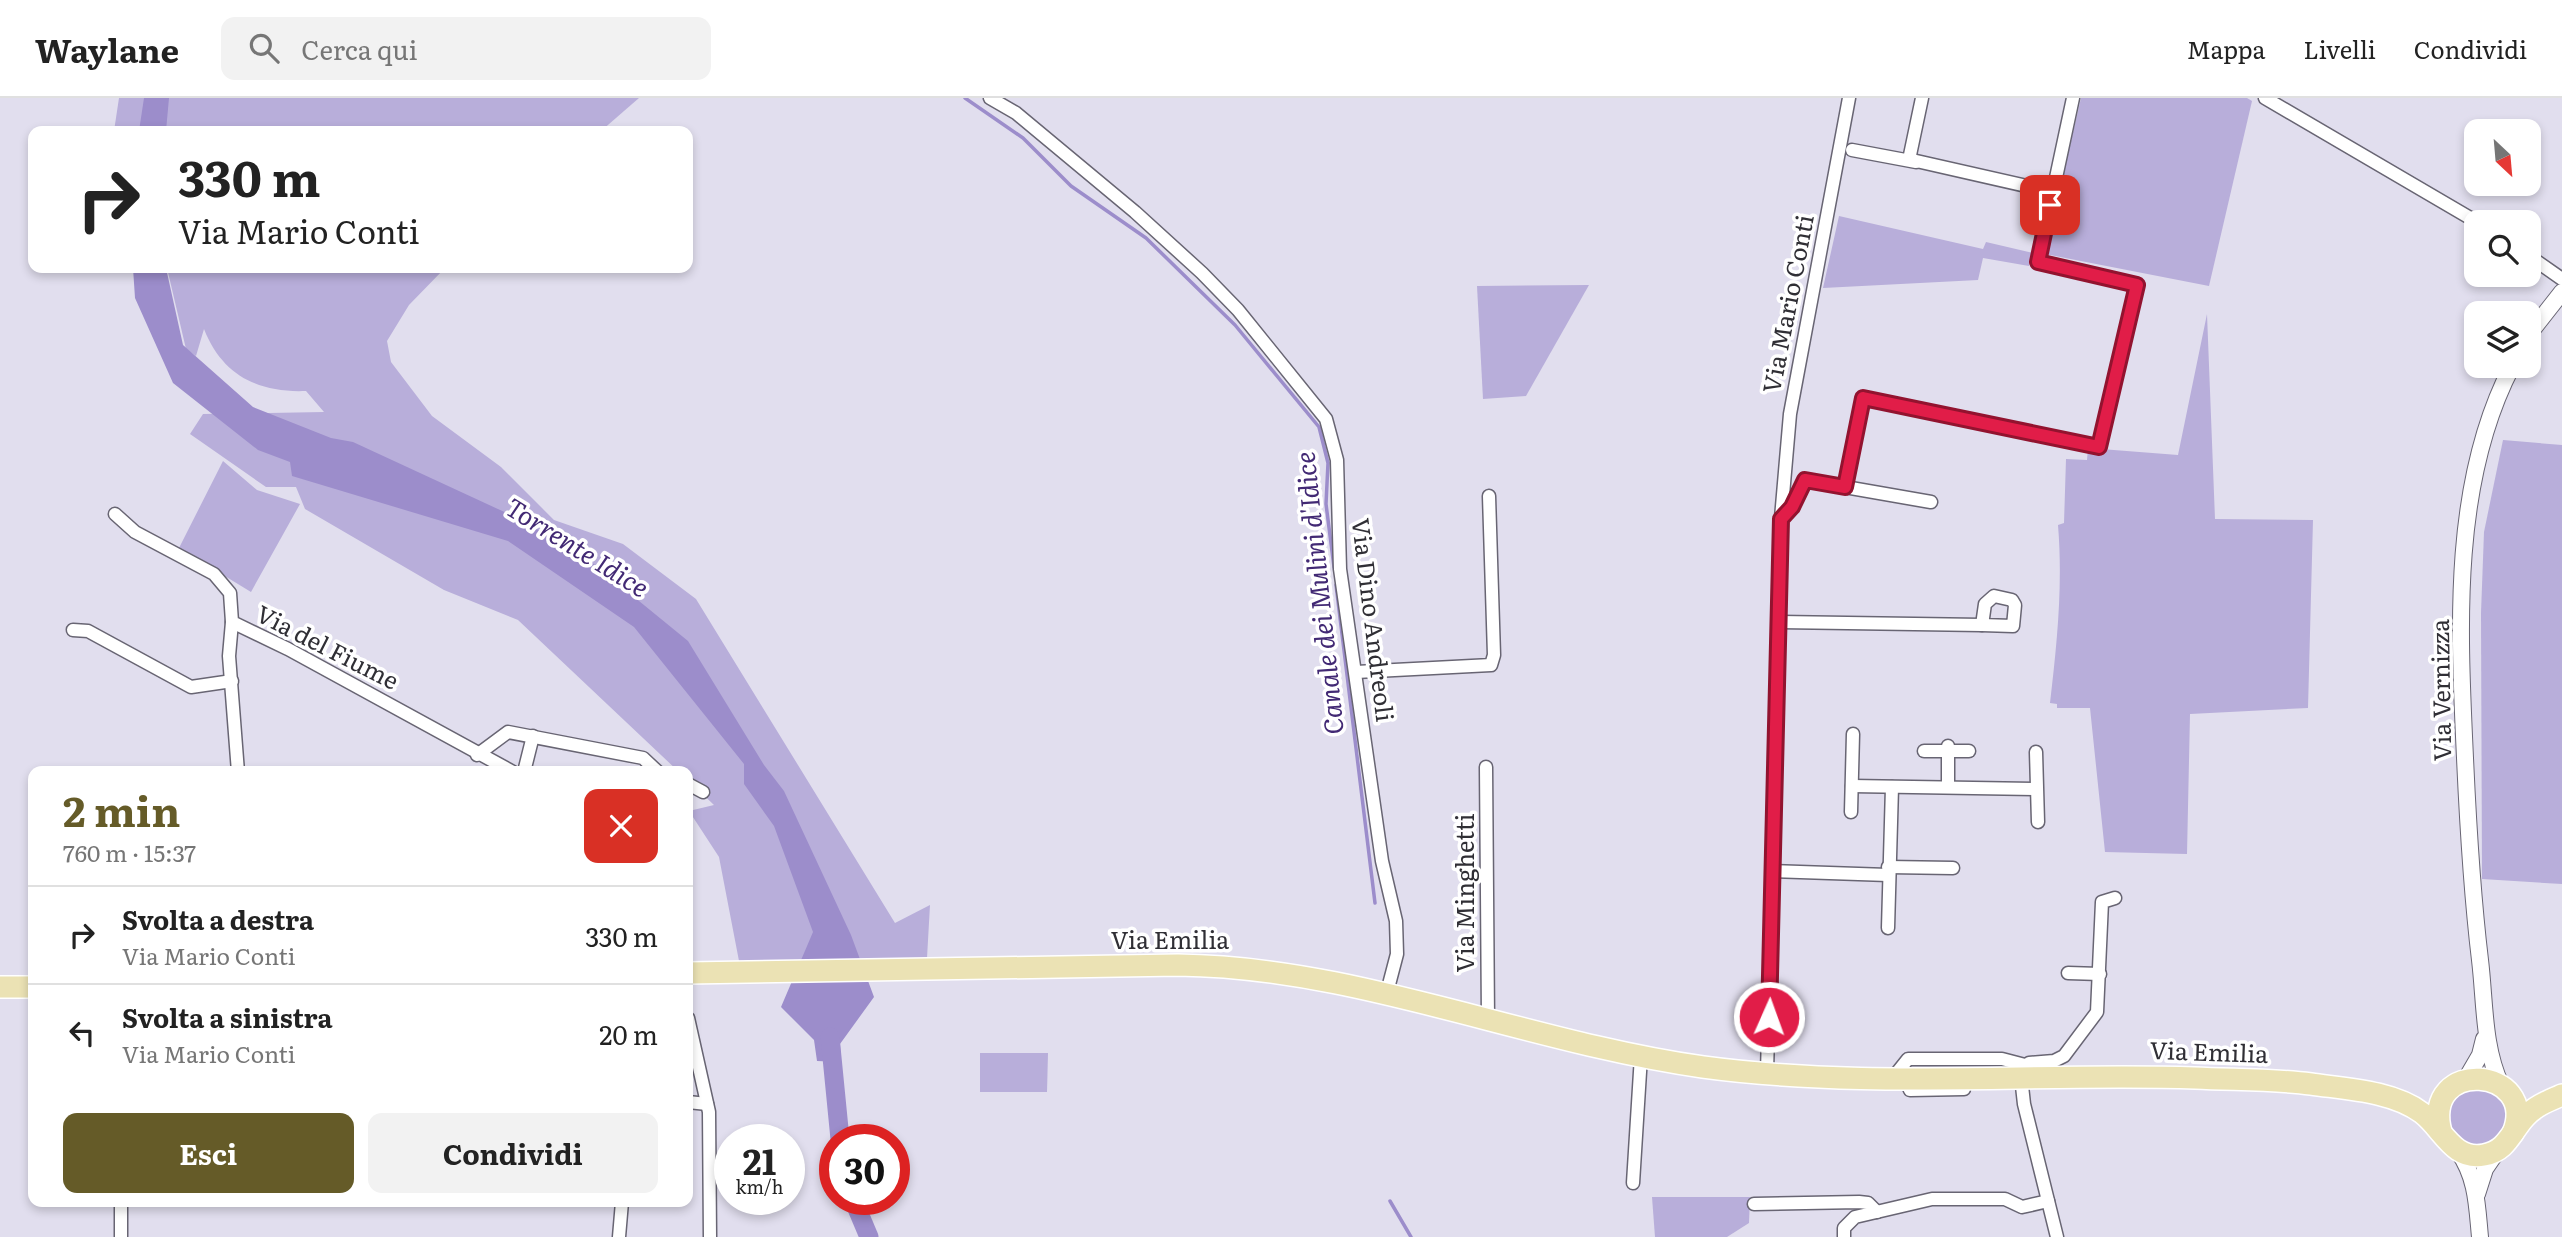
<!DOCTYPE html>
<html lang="it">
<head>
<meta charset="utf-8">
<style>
	body { margin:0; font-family:Literata,serif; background:#f2f2f2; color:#222; height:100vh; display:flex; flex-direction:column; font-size:26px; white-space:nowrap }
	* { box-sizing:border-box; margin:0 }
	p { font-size:23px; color:#767676 }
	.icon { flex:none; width:38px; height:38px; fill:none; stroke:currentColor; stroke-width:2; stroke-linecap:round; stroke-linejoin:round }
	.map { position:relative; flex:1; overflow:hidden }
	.sheet { position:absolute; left:28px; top:668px; width:665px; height:441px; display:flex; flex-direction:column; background:#fff; border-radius:14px; box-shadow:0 4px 10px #0003 }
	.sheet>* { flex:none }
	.hud { position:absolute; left:28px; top:28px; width:665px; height:147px; border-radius:14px; box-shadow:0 4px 10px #0003; background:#fff; color:#222; overflow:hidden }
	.needle { width:46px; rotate:154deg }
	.tools { position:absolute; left:2464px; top:21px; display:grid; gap:14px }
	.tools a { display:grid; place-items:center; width:77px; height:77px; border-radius:14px; background:#fff; box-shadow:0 4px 10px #0003; font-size:35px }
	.speed { position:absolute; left:714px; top:1026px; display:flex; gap:14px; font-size:35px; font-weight:700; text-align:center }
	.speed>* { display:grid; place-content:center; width:91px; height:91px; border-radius:50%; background:#fff; box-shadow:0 4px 10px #0003; line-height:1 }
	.speed small { font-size:18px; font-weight:400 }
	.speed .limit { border:10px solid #d22; background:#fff; color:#111 }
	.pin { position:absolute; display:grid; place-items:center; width:60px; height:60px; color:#fff; margin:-30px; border-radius:14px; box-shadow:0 4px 10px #0006 }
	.me { position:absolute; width:77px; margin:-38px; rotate:2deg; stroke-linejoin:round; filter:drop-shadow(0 0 5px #0008) }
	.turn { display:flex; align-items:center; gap:24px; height:147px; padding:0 35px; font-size:32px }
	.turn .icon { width:91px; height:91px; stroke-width:2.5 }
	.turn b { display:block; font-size:49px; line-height:60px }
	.round { display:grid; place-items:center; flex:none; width:74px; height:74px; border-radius:14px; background:#f2f2f2 }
	.head { display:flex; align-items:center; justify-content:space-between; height:119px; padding:0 35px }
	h1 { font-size:42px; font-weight:700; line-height:52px; color:#655b28 }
	.button { display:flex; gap:14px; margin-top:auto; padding:14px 35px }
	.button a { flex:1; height:80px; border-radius:14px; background:#655b28; color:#fff; font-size:28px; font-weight:700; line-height:80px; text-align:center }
	.button a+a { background:#f2f2f2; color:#222 }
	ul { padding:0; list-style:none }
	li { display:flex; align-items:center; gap:21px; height:98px; padding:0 35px; border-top:2px solid #e0e0e0 }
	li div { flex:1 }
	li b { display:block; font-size:26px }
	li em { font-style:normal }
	header { display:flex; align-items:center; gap:42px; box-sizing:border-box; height:98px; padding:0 35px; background:#fff; border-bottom:2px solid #e0e0e0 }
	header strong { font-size:33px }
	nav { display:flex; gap:38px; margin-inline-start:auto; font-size:24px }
	.search { width:490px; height:63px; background:#f2f2f2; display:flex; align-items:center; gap:18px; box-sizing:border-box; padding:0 24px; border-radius:14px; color:#767676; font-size:26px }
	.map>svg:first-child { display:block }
</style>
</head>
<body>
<header>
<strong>Waylane</strong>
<div class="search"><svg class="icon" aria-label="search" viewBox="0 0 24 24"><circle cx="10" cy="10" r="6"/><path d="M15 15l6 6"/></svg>Cerca qui</div>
<nav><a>Mappa</a><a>Livelli</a><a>Condividi</a></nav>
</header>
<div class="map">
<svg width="2562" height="1139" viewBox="0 0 2562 1139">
	<rect width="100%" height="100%" fill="#e1deee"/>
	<g fill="#b8aeda">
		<path d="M 119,0 L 639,0 L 601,33 L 114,33 Z"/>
		<path d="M 2081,0 L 2247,0 L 2252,3 L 2209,188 L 2045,156 Z"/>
		<path d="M 1839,118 L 1983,151 L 1986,144 L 2033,155 L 2029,168 L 1983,160 L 1978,182 L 1823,190 Z"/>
		<path d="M 167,170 L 445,170 L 409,207 L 387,243 L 391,264 L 432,318 L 501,369 L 554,422 L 623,446 L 696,501 L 895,825 L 930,807 L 927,860 L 739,863 L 719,759 L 689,713 L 714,707 L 688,682 L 688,674 L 679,674 L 518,522 L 444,492 L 305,411 L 296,389 L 266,389 L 190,336 L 203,316 L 324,314 L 306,293 C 258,295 222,277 204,231 L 196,258 L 186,251 Z"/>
		<path d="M 1589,187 L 1526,298 L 1483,301 L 1477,188 Z"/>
		<path d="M 2207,216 L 2215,421 L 2313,422 L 2308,610 L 2190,616 L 2187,756 L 2105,754 L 2090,610 L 2057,610 L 2057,606 L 2050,605 C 2057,545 2063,488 2058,427 L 2064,425 L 2066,361 L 2087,362 L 2088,350 L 2178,357 Z"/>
		<path d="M 2503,342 L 2562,347 L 2562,786 L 2482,781 L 2481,515 L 2484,434 Z"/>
		<path d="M 223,363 L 257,392 L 300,406 L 251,494 L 179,450 Z"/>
		<path d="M 980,955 L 1048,955 L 1047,994 L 980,994 Z"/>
		<circle cx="2478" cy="1019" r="29"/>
		<path d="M 1652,1099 L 1750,1099 L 1749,1125 L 1727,1139 L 1655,1139 Z"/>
	</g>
	<g fill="#9c8dcb">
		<path d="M 144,0 L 169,0 L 166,33 L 139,33 Z"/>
		<path d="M 133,170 L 166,170 L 183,247 L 253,309 L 331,340 L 353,344 L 513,418 L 579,454 L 688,543 L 764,667 L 784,693 L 851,837 L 874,899 L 840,946 L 841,964 L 817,963 L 814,942 L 781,909 L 813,834 L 774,728 L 744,686 L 744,666 L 634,529 L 508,443 L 292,378 L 290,364 L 258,352 L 173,285 L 135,200 Z"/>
	</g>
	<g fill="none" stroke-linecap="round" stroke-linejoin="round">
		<g stroke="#9c8dcb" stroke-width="3.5">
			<path d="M 965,0 L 1023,40 L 1071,88 L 1146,140 L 1235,227 L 1319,329 L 1328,365 L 1326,406 L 1334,469"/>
			<path d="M 1336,487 L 1375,805"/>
			<path d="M 1390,1103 L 1411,1139"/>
		</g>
		<g stroke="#9c8dcb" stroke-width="19">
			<path d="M 830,939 L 840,1041"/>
			<path d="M 853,1101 L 869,1139"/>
		</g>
		<g stroke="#686573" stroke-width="15">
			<g id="minor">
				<path d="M 990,0 L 1016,15 L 1135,114 L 1202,175 L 1238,212 L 1326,321 L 1337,362 L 1340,471 L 1382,763 L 1396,823 L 1397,856 L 1386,898"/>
				<path d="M 1922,0 L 1910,57 L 1912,62 L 2053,94"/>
				<path d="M 2265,0 L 2477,124"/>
				<path d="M 1852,52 L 1916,64"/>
				<path d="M 2529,158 L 2562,181"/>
				<path d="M 1845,389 L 1931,404"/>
				<path d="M 115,416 L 135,434 L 214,476 L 230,495 L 232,524 L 288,551 L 513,674"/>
				<path d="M 1781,420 L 1792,409 L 1805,382 L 1845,389 L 1863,300 L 2099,349 L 2137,187 L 2038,164 L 2073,0"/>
				<path d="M 1994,498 L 2012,502 L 2015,507 L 2013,528 L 1982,527 L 1985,506 Z"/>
				<path d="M 232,524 L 229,558 L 238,674"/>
				<path d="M 1780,524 L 1982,527"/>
				<path d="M 73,532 L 88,533 L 191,589 L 232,583"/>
				<path d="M 1356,574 L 1491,567 L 1494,557 L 1489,398"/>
				<path d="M 1948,648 L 1948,689"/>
				<path d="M 1924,653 L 1969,653"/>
				<path d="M 2036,654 L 2038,724"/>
				<path d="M 477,657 L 508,634 L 643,660 L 658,674"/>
				<path d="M 1486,669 L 1488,921"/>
				<path d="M 524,674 L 533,638"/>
				<path d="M 688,686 L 703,694"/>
				<path d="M 1852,688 L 2036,691"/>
				<path d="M 1851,714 L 1853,636"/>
				<path d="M 1888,769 L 1953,770"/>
				<path d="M 1774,773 L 1888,777"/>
				<path d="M 1888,830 L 1892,689"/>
				<path d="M 2068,875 L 2100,876"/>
				<path d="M 688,920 L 709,1014 L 710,1139"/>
				<path d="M 1767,975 L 1781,420 L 1790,316 L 1849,0"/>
				<path d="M 1892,981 L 1908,961 L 2002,961 L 2025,967"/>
				<path d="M 1905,981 L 1910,992 L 1964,991"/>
				<path d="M 688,1004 L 707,1006"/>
				<path d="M 1633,1085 L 1641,958"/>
				<path d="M 1754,1106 L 1859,1104 L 1868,1105 L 1877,1114"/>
				<path d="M 121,1139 L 121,1104"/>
				<path d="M 619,1139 L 622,1104"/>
				<path d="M 1844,1139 L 1844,1130 L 1855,1119 L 1932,1101 L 2005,1101 L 2022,1109 L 2048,1103"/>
				<path d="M 2057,1139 L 2024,1006 L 2021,979 L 2023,970 L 2029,965 L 2054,963 L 2064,958 L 2097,914 L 2102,804 L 2115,800"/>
			</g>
		</g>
		<g stroke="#686573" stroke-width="18">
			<g id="tertiary">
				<path d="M 2529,236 L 2562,194"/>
				<path d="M 2466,981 L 2480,957 L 2484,941"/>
				<path d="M 2501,987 C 2483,949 2485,903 2480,862 C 2472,795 2468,727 2465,660 C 2459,531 2451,385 2512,268"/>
				<path d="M 2458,1053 C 2477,1080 2477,1108 2480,1139"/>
				<path d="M 2477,1096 L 2485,1071 L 2498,1052"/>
			</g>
		</g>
		<g stroke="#fff" stroke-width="24">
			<g id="primary">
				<path d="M 688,875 L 1178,867 C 1357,869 1526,944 1703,969 C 1866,991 2031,975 2195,980 C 2234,982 2273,981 2311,986 C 2346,991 2393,993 2422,1015 C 2443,1031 2453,1063 2484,1057 C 2507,1053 2511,1034 2525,1019 C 2535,1008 2548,1003 2562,997"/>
				<path d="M 0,889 L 33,889"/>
				<path d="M 2441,1034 C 2421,958 2540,969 2513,1035"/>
			</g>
		</g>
		<use href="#minor" stroke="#fff" stroke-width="12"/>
		<use href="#tertiary" stroke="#fff" stroke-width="16"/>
		<use href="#primary" stroke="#ebe2b4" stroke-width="21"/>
	</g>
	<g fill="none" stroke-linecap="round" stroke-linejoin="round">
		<g stroke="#92132f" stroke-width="18">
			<path id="route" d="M 1769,919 L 1781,421 L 1792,409 L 1805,382 L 1845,389 L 1863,300 L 2099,349 L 2137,187 L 2038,164 L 2050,107"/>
		</g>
		<use href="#route" stroke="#e11d48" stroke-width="12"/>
	</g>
	<g text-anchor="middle" stroke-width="7" stroke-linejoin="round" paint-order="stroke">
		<g font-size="24" fill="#302f35" stroke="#fff">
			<text transform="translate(1789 206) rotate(-79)" y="8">Via Mario Conti</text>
			<text transform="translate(1372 522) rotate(83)" y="8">Via Dino Andreoli</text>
			<text transform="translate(327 550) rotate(27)" y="8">Via del Fiume</text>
			<text transform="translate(2442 592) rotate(-91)" y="8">Via Vernizza</text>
			<text transform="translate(1466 795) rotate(-90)" y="8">Via Minghetti</text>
			<text x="1170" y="851">Via Emilia</text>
			<text transform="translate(2209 955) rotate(2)" y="8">Via Emilia</text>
		</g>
		<g font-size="26" font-style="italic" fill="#422974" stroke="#fff">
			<text transform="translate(577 450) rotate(32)" y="9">Torrente Idice</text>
			<text transform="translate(1320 495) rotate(-96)" y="9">Canale dei Mulini d'Idice</text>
		</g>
	</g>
</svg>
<div class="tools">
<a><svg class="needle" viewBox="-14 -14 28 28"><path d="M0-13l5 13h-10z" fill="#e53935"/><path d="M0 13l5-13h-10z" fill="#767676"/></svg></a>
<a><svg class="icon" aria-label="search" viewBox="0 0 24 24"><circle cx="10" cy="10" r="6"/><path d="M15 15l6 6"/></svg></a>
<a><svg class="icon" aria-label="layers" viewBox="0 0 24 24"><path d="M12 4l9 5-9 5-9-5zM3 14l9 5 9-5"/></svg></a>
</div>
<div class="speed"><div>21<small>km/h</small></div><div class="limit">30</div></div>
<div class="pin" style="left:2050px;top:107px;background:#d93025"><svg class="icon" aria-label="arrive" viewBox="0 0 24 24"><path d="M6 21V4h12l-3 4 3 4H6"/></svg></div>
<svg class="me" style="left:1769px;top:919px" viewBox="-20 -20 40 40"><circle r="17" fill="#e11d48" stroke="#fff" stroke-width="3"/><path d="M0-11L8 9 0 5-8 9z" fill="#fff"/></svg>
<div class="hud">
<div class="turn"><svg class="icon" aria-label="right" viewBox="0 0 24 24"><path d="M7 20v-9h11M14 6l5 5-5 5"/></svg><div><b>330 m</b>Via Mario Conti</div></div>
</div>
<section class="sheet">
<div class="head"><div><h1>2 min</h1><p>760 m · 15:37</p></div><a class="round" style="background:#d93025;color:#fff"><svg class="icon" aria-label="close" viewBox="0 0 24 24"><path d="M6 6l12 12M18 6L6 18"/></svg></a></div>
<ul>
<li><svg class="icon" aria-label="right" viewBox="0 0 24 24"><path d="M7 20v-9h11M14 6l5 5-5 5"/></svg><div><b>Svolta a destra</b><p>Via Mario Conti</p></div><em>330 m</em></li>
<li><svg class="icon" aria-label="left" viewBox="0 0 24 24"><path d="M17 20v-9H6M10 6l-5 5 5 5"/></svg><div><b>Svolta a sinistra</b><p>Via Mario Conti</p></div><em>20 m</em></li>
</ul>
<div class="button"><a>Esci</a><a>Condividi</a></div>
</section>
</div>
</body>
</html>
